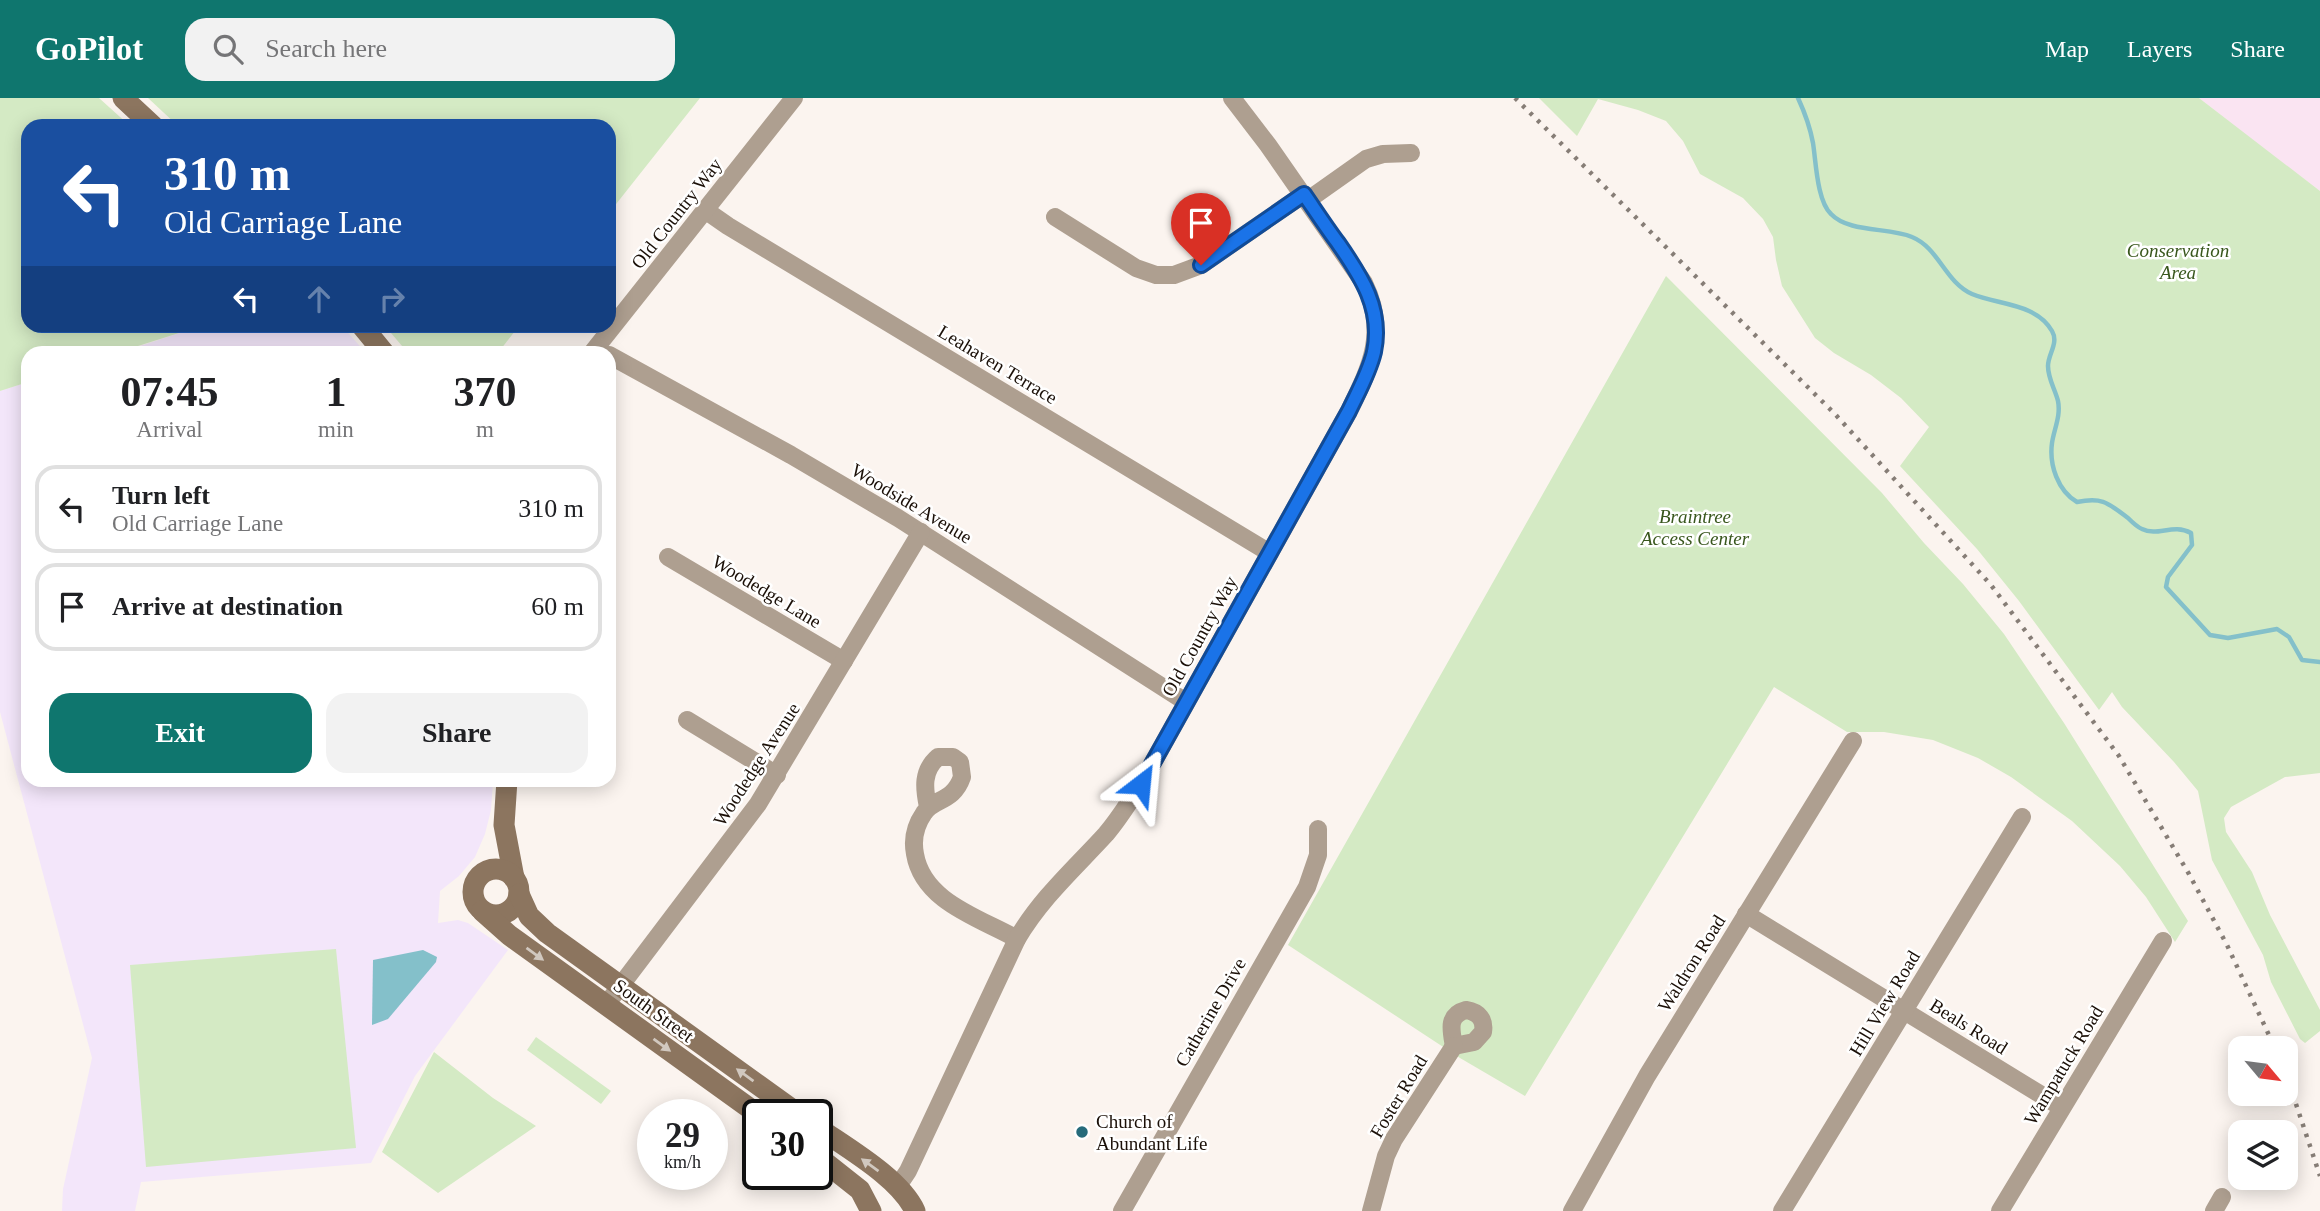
<!DOCTYPE html>
<html lang="en">
<head>
<meta charset="utf-8">
<style>
	body { margin:0; font-family:Georgia,serif; background:#f2f2f2; color:#202124; height:100vh; display:flex; flex-direction:column; font-size:26px; white-space:nowrap }
	* { box-sizing:border-box; margin:0 }
	p { font-size:23px; color:#757577 }
	.icon { flex:none; width:38px; height:38px; fill:none; stroke:currentColor; stroke-width:2; stroke-linecap:round; stroke-linejoin:round }
	.map { position:relative; flex:1; overflow:hidden }
	.details { position:absolute; left:21px; top:248px; width:595px; height:441px; display:flex; flex-direction:column; background:#fff; border-radius:21px; box-shadow:0 4px 18px #0003 }
	.details>* { flex:none }
	.guide { position:absolute; left:21px; top:21px; width:595px; height:214px; border-radius:21px; box-shadow:0 4px 18px #0003; background:#1a4fa0; color:#fff; overflow:hidden }
	.needle { width:46px; rotate:119deg }
	.buttons { position:absolute; left:2228px; top:938px; display:grid; gap:14px }
	.buttons a { display:grid; place-items:center; width:70px; height:70px; border-radius:14px; background:#fff; box-shadow:0 4px 18px #0003; font-size:35px }
	.speed { position:absolute; left:637px; top:1001px; display:flex; gap:14px; font-size:35px; font-weight:700; text-align:center }
	.speed>* { display:grid; place-content:center; width:91px; height:91px; border-radius:50%; background:#fff; box-shadow:0 4px 18px #0003; line-height:1 }
	.speed small { font-size:18px; font-weight:400 }
	.speed .limit { border:4px solid #111; border-radius:10px; background:#fff; color:#111 }
	.pin { position:absolute; display:grid; place-items:center; width:60px; height:60px; color:#fff; margin:-72px -30px; border-radius:50% 50% 50% 0; rotate:-45deg; box-shadow:0 0 7px #0007 }
	.pin .icon { rotate:45deg }
	.me { position:absolute; width:77px; margin:-38px; rotate:29deg; stroke-linejoin:round; filter:drop-shadow(0 0 5px #0008) }
	.turn { display:flex; align-items:center; gap:24px; height:147px; padding:0 28px; font-size:32px }
	.turn .icon { width:91px; height:91px; stroke-width:2.5 }
	.turn b { display:block; font-size:49px; line-height:60px }
	.lanes { display:flex; align-items:center; height:66px; padding:0 28px; background:#0003; justify-content:center; gap:35px; direction:ltr }
	.lanes .off { opacity:.35 }
	.eta { display:flex; justify-content:space-evenly; align-items:center; height:119px; text-align:center }
	.eta b { font-size:42px; font-weight:800; line-height:49px }
	.primary-button { display:flex; gap:14px; margin-top:auto; padding:14px 28px }
	.primary-button a { flex:1; height:80px; border-radius:21px; background:#0f766e; color:#fff; font-size:28px; font-weight:800; line-height:80px; text-align:center }
	.primary-button a+a { background:#f2f2f2; color:#202124 }
	ul { padding:0; list-style:none }
	li { display:flex; align-items:center; gap:21px; height:88px; margin:0 14px 10px; padding:0 14px; border:4px solid #e0e0e0; border-radius:21px }
	li div { flex:1 }
	li b { display:block; font-size:26px }
	li em { font-style:normal }
	header { display:flex; align-items:center; gap:42px; box-sizing:border-box; height:98px; padding:0 35px; background:#0f766e; color:#fff }
	header strong { font-size:33px }
	nav { display:flex; gap:38px; margin-inline-start:auto; font-size:24px }
	.search { width:490px; height:63px; background:#f2f2f2; display:flex; align-items:center; gap:18px; box-sizing:border-box; padding:0 24px; border-radius:21px; color:#757577; font-size:26px }
	.map>svg:first-child { display:block }
</style>
</head>
<body>
<header>
<strong>GoPilot</strong>
<div class="search"><svg class="icon" aria-label="search" viewBox="0 0 24 24"><circle cx="10" cy="10" r="6"/><path d="M15 15l6 6"/></svg>Search here</div>
<nav><a>Map</a><a>Layers</a><a>Share</a></nav>
</header>
<div class="map">
<svg width="2320" height="1113" viewBox="0 0 2320 1113">
	<rect width="100%" height="100%" fill="#fbf4ef"/>
	<path fill="#fae4f2" d="M 2199,0 L 2320,0 L 2320,93 L 2241,33 Z"/>
	<g fill="#f3e6fa">
		<path d="M 201,228 L 342,228 L 366,255 L 116,256 Z"/>
		<path d="M 28,284 L 28,682 L 493,683 L 491,712 L 485,736 L 475,759 L 459,778 L 440,793 L 438,825 L 458,822 L 468,825 L 508,852 L 415,978 L 371,1065 L 141,1084 L 135,1113 L 62,1113 L 63,1091 L 92,960 L 0,614 L 0,293 Z"/>
	</g>
	<g fill="#d4eac4">
		<path d="M 0,0 L 99,0 L 130,28 L 28,28 L 28,228 L 201,228 L 116,255 L 28,256 L 28,284 L 0,293 Z"/>
		<path d="M 148,0 L 700,0 L 609,115 L 609,28 L 178,28 Z"/>
		<path d="M 1539,0 L 2199,0 L 2320,93 L 2320,675 L 2285,679 L 2231,709 L 2224,720 L 2226,734 L 2252,774 L 2270,817 L 2320,912 L 2320,933 L 2305,945 L 2300,941 L 2271,884 L 2263,857 L 2212,762 L 2198,693 L 2174,664 L 2122,609 L 2112,594 L 2099,612 L 2019,503 L 1977,451 L 1900,368 L 1929,329 L 1901,300 L 1871,277 L 1834,255 L 1815,240 L 1782,188 L 1776,162 L 1773,139 L 1763,121 L 1743,100 L 1700,76 L 1683,43 L 1666,23 L 1638,12 L 1598,1 L 1577,38 Z"/>
		<path d="M 1666,178 L 1882,395 L 1924,445 L 1963,486 L 2004,536 L 2064,625 L 2188,823 L 2175,844 L 2146,799 L 2120,768 L 2072,723 L 2011,679 L 1978,660 L 1933,642 L 1884,634 L 1847,634 L 1774,589 L 1525,998 L 1460,960 L 1288,847 Z"/>
		<path d="M 385,228 L 519,228 L 497,256 L 408,255 Z"/>
		<path d="M 336,851 L 356,1050 L 146,1069 L 130,867 Z"/>
		<path d="M 536,939 L 611,993 L 601,1006 L 527,952 Z"/>
		<path d="M 434,954 L 493,1000 L 536,1028 L 438,1095 L 382,1054 Z"/>
	</g>
	<path fill="#84c0ca" d="M 423,852 L 437,859 L 436,864 L 388,921 L 372,927 L 373,862 Z"/>
	<g fill="none" stroke-linecap="round" stroke-linejoin="round">
		<path stroke="#84c0ca" stroke-width="4.5" d="M 1798,0 C 1805,15 1810,29 1813,45 C 1816,64 1817,103 1831,116 C 1849,135 1889,129 1912,139 C 1939,150 1945,184 1972,196 C 1998,207 2036,205 2052,233 C 2059,245 2048,256 2048,268 C 2048,281 2055,291 2058,303 C 2061,318 2054,331 2052,345 C 2049,367 2058,393 2077,404 C 2103,399 2108,405 2128,420 C 2132,424 2137,429 2142,431 C 2158,439 2173,425 2191,435 L 2192,447 L 2168,479 L 2166,489 L 2210,537 L 2228,540 L 2277,531 L 2289,539 L 2302,562 L 2320,564"/>
		<g stroke="#ae9f90" stroke-width="18">
			<path d="M 1308,102 L 1366,61 L 1383,56 L 1411,55"/>
			<path d="M 705,112 L 728,128 L 1270,455"/>
			<path d="M 1055,119 L 1136,170 L 1156,177 L 1174,177 L 1201,167 L 1304,96"/>
			<path d="M 591,256 L 794,0"/>
			<path d="M 609,257 L 791,357 L 898,420 L 1186,604"/>
			<path d="M 668,459 L 844,563"/>
			<path d="M 687,622 L 777,677"/>
			<path d="M 928,709 C 924,690 922,673 938,659 L 953,659 L 960,664 L 962,679 C 953,705 933,700 924,715 C 915,728 912,741 915,756 C 923,804 980,820 1017,841"/>
			<path d="M 1746,816 L 2061,1009"/>
			<path d="M 612,899 L 758,706 L 921,434"/>
			<path d="M 1466,912 C 1479,914 1485,922 1483,934 L 1474,944 L 1454,948 C 1451,932 1447,917 1466,912 Z"/>
			<path d="M 898,1088 L 908,1073 L 1017,841 C 1041,800 1075,770 1106,736 C 1119,721 1130,703 1141,686 L 1349,313 C 1371,268 1388,234 1364,185 L 1268,47 L 1232,0"/>
			<path d="M 1122,1113 L 1307,789 L 1318,757 L 1318,731"/>
			<path d="M 1371,1113 L 1386,1058 L 1394,1041 L 1454,948"/>
			<path d="M 1572,1113 L 1647,978 L 1853,643"/>
			<path d="M 1782,1113 L 2022,719"/>
			<path d="M 2000,1113 L 2163,843"/>
			<path d="M 2214,1113 L 2222,1099"/>
		</g>
		<g stroke="#8c755f" stroke-width="21">
			<path d="M 123,0 L 153,28"/>
			<path d="M 362,228 L 385,256"/>
			<path d="M 507,682 L 504,727 L 514,780"/>
			<circle cx="496" cy="794" r="23"/>
			<path d="M 519,796 L 529,818 L 547,835 L 800,1017"/>
			<path d="M 482,813 L 509,837 L 759,1017"/>
			<path d="M 817,1029 C 847,1050 900,1080 915,1113"/>
			<path d="M 817,1058 L 860,1092 L 871,1113"/>
		</g>
		<g stroke="#867d76" stroke-width="4.5" stroke-dasharray="3.5 7" stroke-linecap="butt">
			<path d="M 1515,0 L 1834,315 L 1991,487 L 2119,658 L 2189,776 L 2227,847 L 2275,950"/>
			<path d="M 2286,976 L 2320,1078"/>
		</g>
	</g>
	<defs><path id="oneway-solid" d="M-6-.8H1V-3.2L6.5 0L1 3.2V.8H-6Z" transform="scale(1.75)"/></defs>
	<g fill="#d1c8bf">
		<use href="#oneway-solid" transform="translate(535 856) rotate(36)"/>
		<use href="#oneway-solid" transform="translate(662 947) rotate(36)"/>
		<use href="#oneway-solid" transform="translate(745 977) rotate(-144)"/>
		<use href="#oneway-solid" transform="translate(870 1067) rotate(-144)"/>
	</g>
	<g fill="none" stroke-linecap="round" stroke-linejoin="round">
		<g stroke="#114b97" stroke-width="18">
			<path id="route" d="M 1141,686 L 1349,313 C 1358,294 1369,275 1374,254 C 1383,211 1361,178 1338,145 C 1326,129 1315,112 1304,96 L 1201,167"/>
		</g>
		<use href="#route" stroke="#1a73e8" stroke-width="12"/>
	</g>
	<circle fill="#266b7b" stroke="#fff" stroke-width="2.5" cx="1082" cy="1034" r="7"/>
	<g text-anchor="middle" stroke-width="5" stroke-linejoin="round" paint-order="stroke">
		<g font-size="19" fill="#1b1008" stroke="#fff">
			<text transform="translate(676 115) rotate(-52)" y="7">Old Country Way</text>
			<text transform="translate(998 266) rotate(31)" y="7">Leahaven Terrace</text>
			<text transform="translate(912 405) rotate(31)" y="7">Woodside Avenue</text>
			<text transform="translate(767 493) rotate(31)" y="7">Woodedge Lane</text>
			<text transform="translate(1199 538) rotate(-61)" y="7">Old Country Way</text>
			<text transform="translate(756 666) rotate(-57)" y="7">Woodedge Avenue</text>
			<text transform="translate(1691 865) rotate(-58)" y="7">Waldron Road</text>
			<text transform="translate(1884 905) rotate(-59)" y="7">Hill View Road</text>
			<text transform="translate(654 912) rotate(36)" y="7">South Street</text>
			<text transform="translate(1210 914) rotate(-60)" y="7">Catherine Drive</text>
			<text transform="translate(1969 928) rotate(32)" y="7">Beals Road</text>
			<text transform="translate(2063 967) rotate(-59)" y="7">Wampatuck Road</text>
			<text transform="translate(1398 998) rotate(-59)" y="7">Foster Road</text>
		</g>
		<g font-size="19" font-style="italic" fill="#39571d" stroke="#fff">
			<text x="2178" y="159">Conservation<tspan x="2178" dy="22">Area</tspan></text>
			<text x="1695" y="425">Braintree<tspan x="1695" dy="22">Access Center</tspan></text>
		</g>
		<g font-size="19" fill="#1b1008" stroke="#fff" text-anchor="start">
			<text x="1096" y="1030">Church of<tspan x="1096" dy="22">Abundant Life</tspan></text>
		</g>
	</g>
</svg>
<div class="buttons">
<a><svg class="needle" viewBox="-14 -14 28 28"><path d="M0-13l5 13h-10z" fill="#e53935"/><path d="M0 13l5-13h-10z" fill="#757577"/></svg></a>
<a><svg class="icon" aria-label="layers" viewBox="0 0 24 24"><path d="M12 4l9 5-9 5-9-5zM3 14l9 5 9-5"/></svg></a>
</div>
<div class="speed"><div>29<small>km/h</small></div><div class="limit">30</div></div>
<div class="pin" style="left:1201px;top:167px;background:#d93025"><svg class="icon" aria-label="arrive" viewBox="0 0 24 24"><path d="M6 21V4h12l-3 4 3 4H6"/></svg></div>
<svg class="me" style="left:1141px;top:686px" viewBox="-20 -20 40 40"><path d="M0-17L14 15 0 8-14 15z" fill="#1a73e8" stroke="#fff" stroke-width="4"/></svg>
<div class="guide">
<div class="turn"><svg class="icon" aria-label="left" viewBox="0 0 24 24"><path d="M17 20v-9H6M10 6l-5 5 5 5"/></svg><div><b>310 m</b>Old Carriage Lane</div></div>
<div class="lanes"><svg class="icon" aria-label="left" viewBox="0 0 24 24"><path d="M17 20v-9H6M10 6l-5 5 5 5"/></svg><svg class="icon off" aria-label="ahead" viewBox="0 0 24 24"><path d="M12 20V5M6 11l6-6 6 6"/></svg><svg class="icon off" aria-label="right" viewBox="0 0 24 24"><path d="M7 20v-9h11M14 6l5 5-5 5"/></svg></div>
</div>
<section class="details">
<div class="eta">
<div><b>07:45</b><p>Arrival</p></div>
<div><b>1</b><p>min</p></div>
<div><b>370</b><p>m</p></div>
</div>
<ul>
<li><svg class="icon" aria-label="left" viewBox="0 0 24 24"><path d="M17 20v-9H6M10 6l-5 5 5 5"/></svg><div><b>Turn left</b><p>Old Carriage Lane</p></div><em>310 m</em></li>
<li><svg class="icon" aria-label="arrive" viewBox="0 0 24 24"><path d="M6 21V4h12l-3 4 3 4H6"/></svg><div><b>Arrive at destination</b></div><em>60 m</em></li>
</ul>
<div class="primary-button"><a>Exit</a><a>Share</a></div>
</section>
</div>
</body>
</html>
